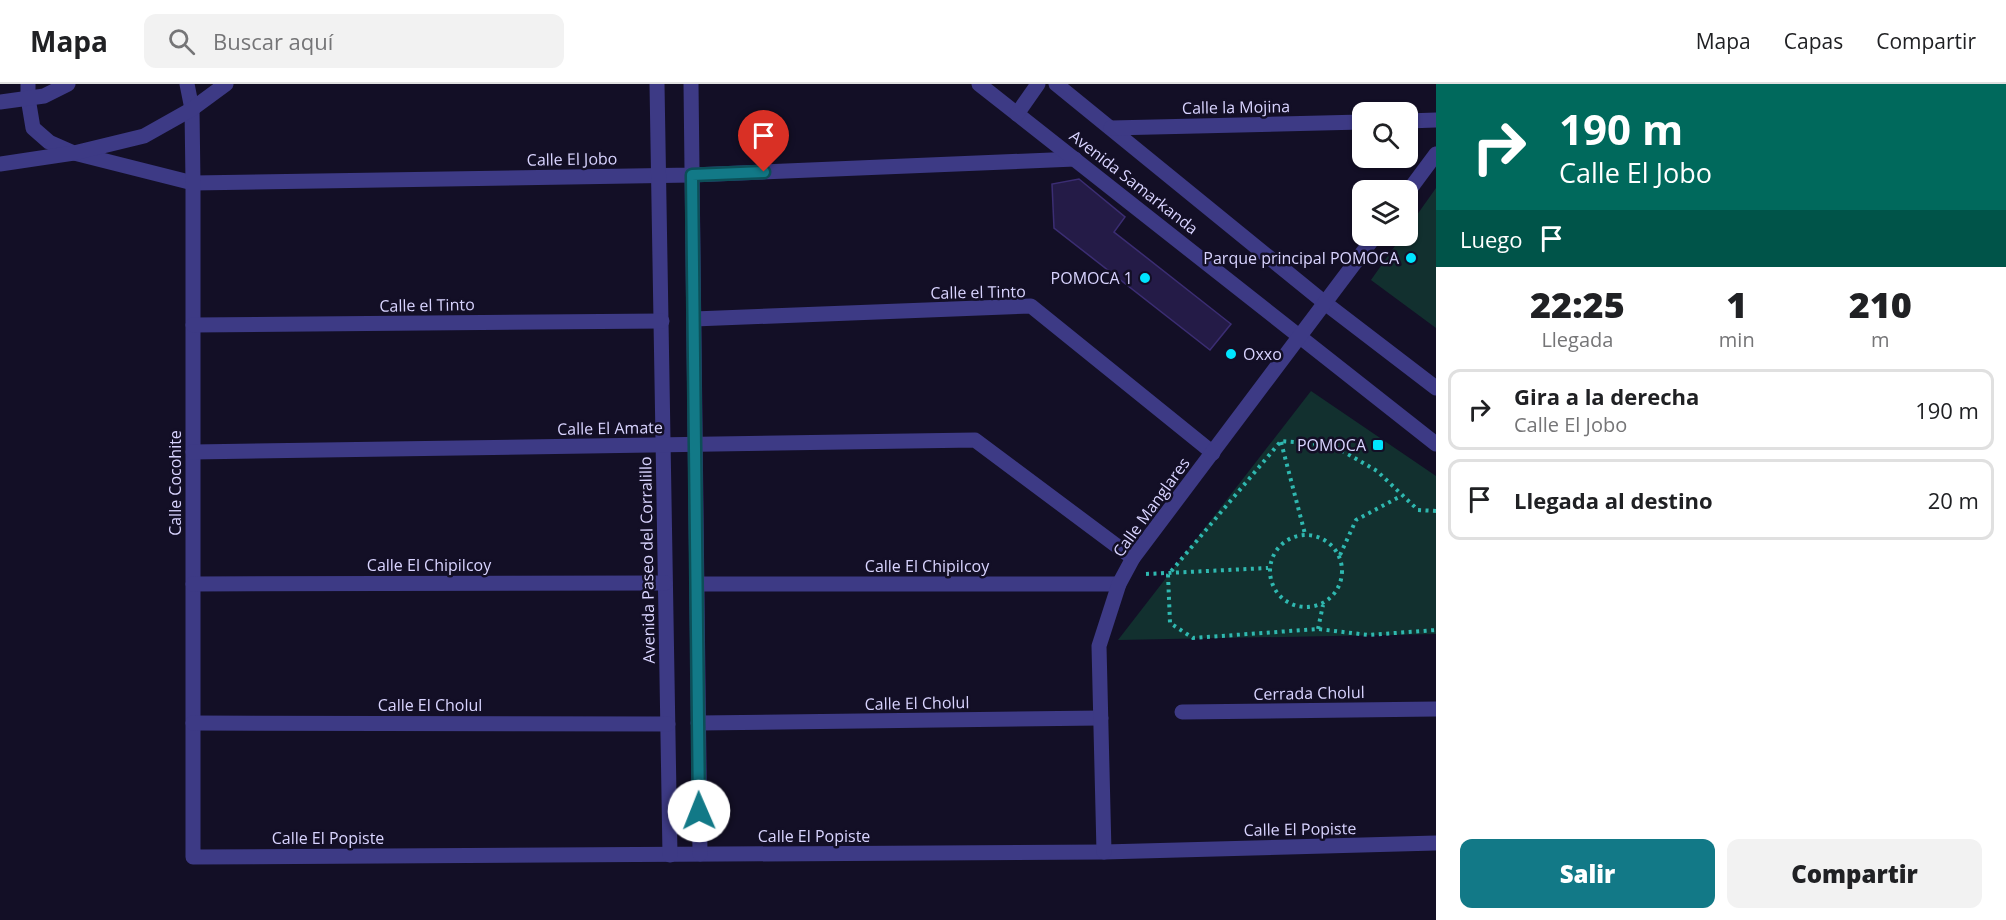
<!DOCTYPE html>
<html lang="es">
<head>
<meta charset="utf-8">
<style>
	body { margin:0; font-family:"Open Sans",sans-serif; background:#f2f2f2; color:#202124; height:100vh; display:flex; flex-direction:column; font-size:22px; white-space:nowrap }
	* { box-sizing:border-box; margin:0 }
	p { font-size:20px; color:#757577 }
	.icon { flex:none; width:33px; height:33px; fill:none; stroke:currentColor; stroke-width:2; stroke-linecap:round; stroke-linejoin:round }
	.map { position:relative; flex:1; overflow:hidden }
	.side { display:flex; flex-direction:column; background:#fff; width:570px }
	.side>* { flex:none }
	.top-card { background:#00695c; color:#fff; overflow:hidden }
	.controls { position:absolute; left:1352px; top:18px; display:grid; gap:12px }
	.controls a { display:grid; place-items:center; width:66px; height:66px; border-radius:12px; background:#fff; box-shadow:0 2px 4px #0004; font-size:30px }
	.pin { position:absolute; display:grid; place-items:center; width:51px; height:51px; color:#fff; margin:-62px -26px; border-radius:50% 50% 50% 0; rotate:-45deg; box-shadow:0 0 6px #0007 }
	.pin .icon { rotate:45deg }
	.me { position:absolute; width:66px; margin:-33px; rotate:359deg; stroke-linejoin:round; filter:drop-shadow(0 0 4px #0008) }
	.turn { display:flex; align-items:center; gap:21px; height:126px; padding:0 24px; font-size:27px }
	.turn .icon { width:78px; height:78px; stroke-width:2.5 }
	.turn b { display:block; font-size:42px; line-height:51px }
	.then { display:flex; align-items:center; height:57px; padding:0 24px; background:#0003; gap:12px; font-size:22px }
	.eta { display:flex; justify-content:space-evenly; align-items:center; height:102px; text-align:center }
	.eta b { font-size:36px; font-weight:800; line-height:42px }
	.button { display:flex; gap:12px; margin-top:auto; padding:12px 24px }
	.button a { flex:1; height:69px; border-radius:12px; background:#127987; color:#fff; font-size:24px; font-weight:800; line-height:69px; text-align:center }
	.button a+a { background:#f2f2f2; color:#202124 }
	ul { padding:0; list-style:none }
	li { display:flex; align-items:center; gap:18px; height:81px; margin:0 12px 9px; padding:0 12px; border:3px solid #e0e0e0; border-radius:12px }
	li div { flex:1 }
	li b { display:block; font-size:22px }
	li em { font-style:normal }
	header { display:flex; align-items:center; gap:36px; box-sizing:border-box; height:84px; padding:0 30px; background:#fff; border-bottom:2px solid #e0e0e0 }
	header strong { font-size:28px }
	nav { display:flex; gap:33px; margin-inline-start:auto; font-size:21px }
	.search { width:420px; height:54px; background:#f2f2f2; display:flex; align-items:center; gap:15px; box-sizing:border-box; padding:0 21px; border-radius:12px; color:#757577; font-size:22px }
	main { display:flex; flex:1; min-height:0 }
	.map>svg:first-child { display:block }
</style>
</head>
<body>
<header>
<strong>Mapa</strong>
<div class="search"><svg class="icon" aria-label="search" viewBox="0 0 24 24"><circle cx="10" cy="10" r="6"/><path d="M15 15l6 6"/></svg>Buscar aquí</div>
<nav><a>Mapa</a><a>Capas</a><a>Compartir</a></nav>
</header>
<main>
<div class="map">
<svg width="1436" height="836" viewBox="0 0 1436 836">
	<rect width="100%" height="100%" fill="#130f26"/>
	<g fill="#12302f">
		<path d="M 1436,104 L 1436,244 L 1371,196 L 1402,152 L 1407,152 L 1407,145 Z"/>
		<path d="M 1311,307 L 1436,392 L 1436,550 L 1118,556 Z"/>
	</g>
	<path fill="#241b47" stroke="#3b2d73" stroke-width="1.5" d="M 1079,95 L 1125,133 L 1114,148 L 1231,240 L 1210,266 L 1054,144 L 1052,100 Z"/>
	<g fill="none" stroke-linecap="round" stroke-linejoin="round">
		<g stroke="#2fb8b0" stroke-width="4" stroke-dasharray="3 4.5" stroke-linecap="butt">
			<path d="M 1281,358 L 1305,450"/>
			<path d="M 1436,427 L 1418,426 L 1377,387 L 1332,361 L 1281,357 L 1168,491 L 1170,539 L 1193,554 L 1318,545 L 1368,551 L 1436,546"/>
			<circle cx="1306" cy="487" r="36"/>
			<path d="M 1340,471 L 1356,436 L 1401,412"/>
			<path d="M 1146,490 L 1268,484"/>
			<path d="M 1318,545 L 1323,521"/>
		</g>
		<g stroke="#3d3a85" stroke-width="15">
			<path d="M 28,0 L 28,14 L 33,44 L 49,58 L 74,69 L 193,99 L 692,91 L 1075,75"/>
			<path d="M 187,0 L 192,25 L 193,99 L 193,773 L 1104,768 L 1436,759"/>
			<path d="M 657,0 L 670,771"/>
			<path d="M 691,0 L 700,770"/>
			<path d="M 979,0 L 1436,360"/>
			<path d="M 1056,0 L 1325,219 L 1436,304"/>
			<path d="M 0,18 L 44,12 L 68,0"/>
			<path d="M 1017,30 L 1038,0"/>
			<path d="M 1407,37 L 1436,36"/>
			<path d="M 1111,44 L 1362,38"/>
			<path d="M 0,80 L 74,69 L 144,52 L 192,25 L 226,0"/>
			<path d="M 1407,109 L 1436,70"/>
			<path d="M 694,235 L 1031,222 L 1213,369"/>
			<path d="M 193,241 L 662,237"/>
			<path d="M 193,368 L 975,356 L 1133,474"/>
			<path d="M 193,500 L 665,499"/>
			<path d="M 698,500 L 1119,500"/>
			<path d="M 1182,628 L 1436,625"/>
			<path d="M 193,639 L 668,640"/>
			<path d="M 698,639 L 1101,634"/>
			<path d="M 1104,768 L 1099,562 L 1119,500 L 1133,474 L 1375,152"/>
		</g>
	</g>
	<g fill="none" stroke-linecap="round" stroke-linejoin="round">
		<g stroke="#0c4f58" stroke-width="15">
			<path id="route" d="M 699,727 L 692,91 L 764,88"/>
		</g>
		<use href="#route" stroke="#127987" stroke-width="10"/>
	</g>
	<g fill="#00e5ff" stroke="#130f26" stroke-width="2">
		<circle cx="1411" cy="174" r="6"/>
		<circle cx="1145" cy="194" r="6"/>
		<circle cx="1231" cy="270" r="6"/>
		<rect x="1372" y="355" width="12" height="12" rx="3"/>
	</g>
	<g text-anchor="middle" stroke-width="5" stroke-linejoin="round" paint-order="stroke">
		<g font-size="16" fill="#d9d4ff" stroke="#130f26">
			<text transform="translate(1236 23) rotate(-1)" y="6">Calle la Mojina</text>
			<text transform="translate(572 75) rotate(-1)" y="6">Calle El Jobo</text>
			<text transform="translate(1134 98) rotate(38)" y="6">Avenida Samarkanda</text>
			<text transform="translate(978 208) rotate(-1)" y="6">Calle el Tinto</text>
			<text transform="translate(427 221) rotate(-1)" y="6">Calle el Tinto</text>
			<text transform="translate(610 344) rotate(-1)" y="6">Calle El Amate</text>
			<text transform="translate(175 399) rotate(-90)" y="6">Calle Cocohite</text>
			<text transform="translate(1151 423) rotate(-54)" y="6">Calle Manglares</text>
			<text transform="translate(647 476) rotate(-91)" y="6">Avenida Paseo del Corralillo</text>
			<text x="429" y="487">Calle El Chipilcoy</text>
			<text x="927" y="488">Calle El Chipilcoy</text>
			<text transform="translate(1309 609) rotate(-1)" y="6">Cerrada Cholul</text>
			<text transform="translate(917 619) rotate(-1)" y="6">Calle El Cholul</text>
			<text x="430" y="627">Calle El Cholul</text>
			<text transform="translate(1300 745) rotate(-1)" y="6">Calle El Popiste</text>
			<text x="814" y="758">Calle El Popiste</text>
			<text x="328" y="760">Calle El Popiste</text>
		</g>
		<g font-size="16" fill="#d9d4ff" stroke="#130f26" text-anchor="end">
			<text x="1399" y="180">Parque principal POMOCA</text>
			<text x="1133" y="200">POMOCA 1</text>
			<text x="1243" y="276" text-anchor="start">Oxxo</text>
			<text x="1366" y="367">POMOCA</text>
		</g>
	</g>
</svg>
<div class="controls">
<a><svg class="icon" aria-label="search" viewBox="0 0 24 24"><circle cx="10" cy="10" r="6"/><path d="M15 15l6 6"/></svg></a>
<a><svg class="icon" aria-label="layers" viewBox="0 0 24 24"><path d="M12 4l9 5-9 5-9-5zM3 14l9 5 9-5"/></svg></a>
</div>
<div class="pin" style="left:764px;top:88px;background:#d93025"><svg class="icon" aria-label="arrive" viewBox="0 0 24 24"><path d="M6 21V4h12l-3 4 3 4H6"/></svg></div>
<svg class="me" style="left:699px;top:727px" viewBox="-20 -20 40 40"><circle r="19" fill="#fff"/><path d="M0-13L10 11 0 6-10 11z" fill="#127987"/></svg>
</div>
<section class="side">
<div class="top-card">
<div class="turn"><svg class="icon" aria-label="right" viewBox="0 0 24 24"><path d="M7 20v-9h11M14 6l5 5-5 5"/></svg><div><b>190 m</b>Calle El Jobo</div></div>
<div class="then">Luego<svg class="icon" aria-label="arrive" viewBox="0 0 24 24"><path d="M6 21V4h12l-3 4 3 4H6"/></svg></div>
</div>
<div class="eta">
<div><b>22:25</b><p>Llegada</p></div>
<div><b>1</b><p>min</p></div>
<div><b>210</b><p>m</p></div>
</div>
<ul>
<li><svg class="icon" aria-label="right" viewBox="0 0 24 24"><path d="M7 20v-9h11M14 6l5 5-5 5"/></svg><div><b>Gira a la derecha</b><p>Calle El Jobo</p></div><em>190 m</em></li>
<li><svg class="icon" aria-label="arrive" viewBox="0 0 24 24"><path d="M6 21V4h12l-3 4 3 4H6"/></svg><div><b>Llegada al destino</b></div><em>20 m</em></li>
</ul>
<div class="button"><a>Salir</a><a>Compartir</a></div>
</section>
</main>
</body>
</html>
